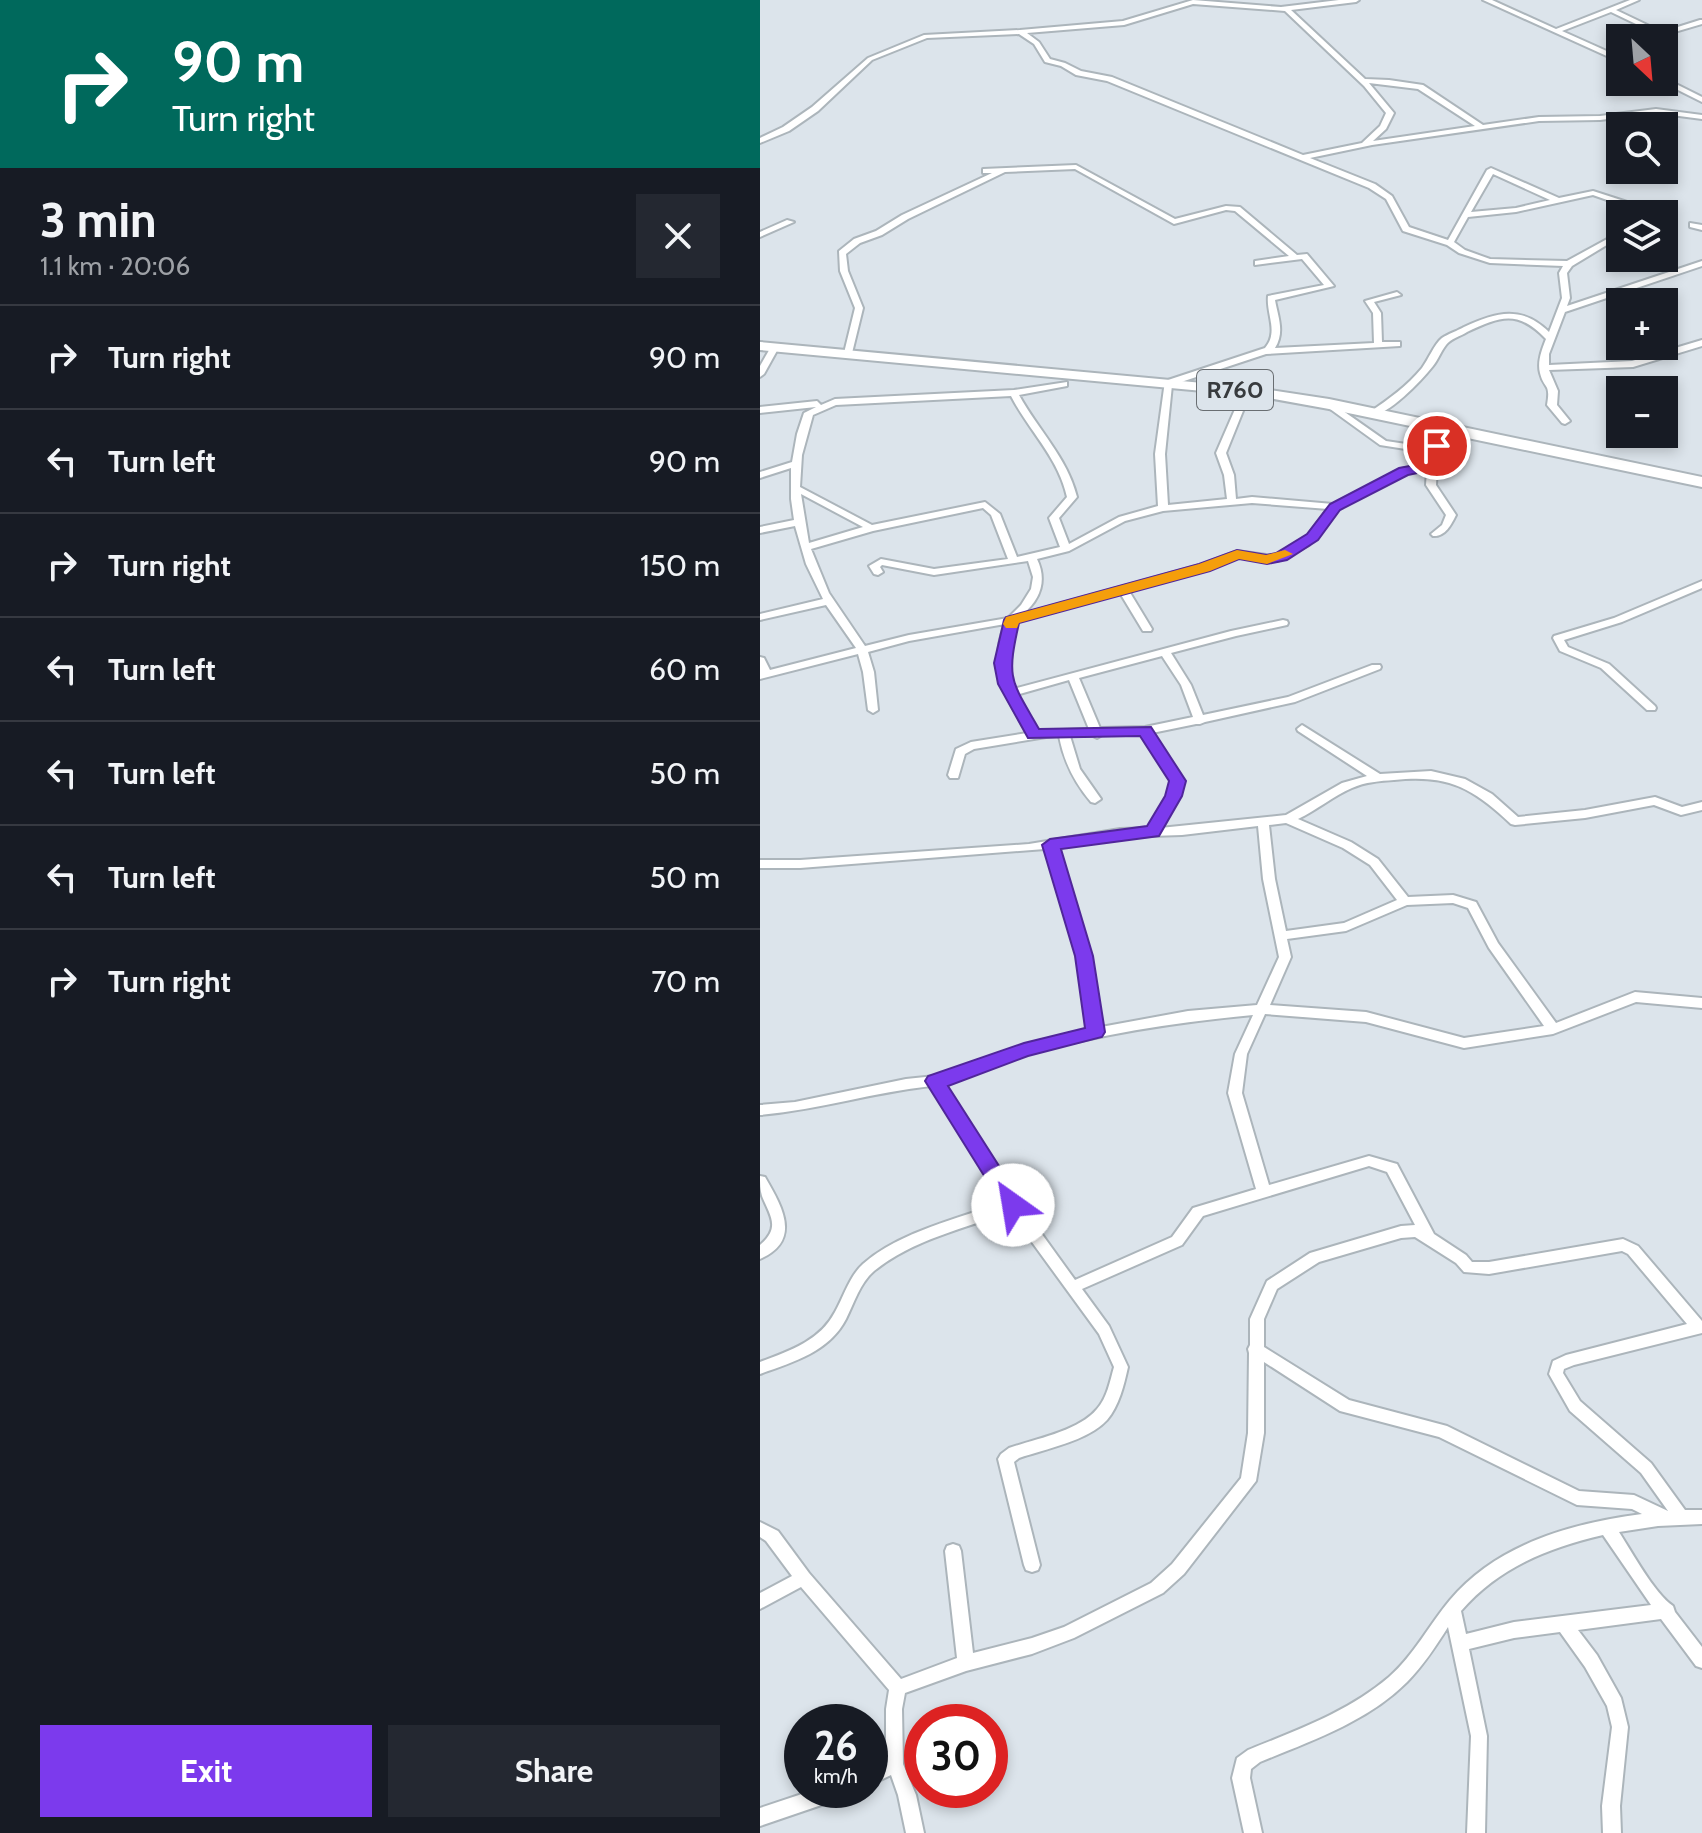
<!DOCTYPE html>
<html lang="en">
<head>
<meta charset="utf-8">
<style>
	body { margin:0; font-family:Cabin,sans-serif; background:#242831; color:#f1f3f6; height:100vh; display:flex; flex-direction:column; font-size:30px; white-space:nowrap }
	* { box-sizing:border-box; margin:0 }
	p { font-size:26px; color:#9ea1a6 }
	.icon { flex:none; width:44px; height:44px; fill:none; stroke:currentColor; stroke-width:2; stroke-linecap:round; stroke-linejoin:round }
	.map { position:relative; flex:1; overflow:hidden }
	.side { display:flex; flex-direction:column; background:#171b24; width:760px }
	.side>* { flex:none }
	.top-card { background:#00695c; color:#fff; overflow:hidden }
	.needle { width:52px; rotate:154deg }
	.fabs { position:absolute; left:846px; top:24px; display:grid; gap:16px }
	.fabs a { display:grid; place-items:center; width:72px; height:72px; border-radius:0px; background:#171b24; box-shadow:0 4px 12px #0003; font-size:40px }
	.speed { position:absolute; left:24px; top:1704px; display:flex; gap:16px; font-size:40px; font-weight:700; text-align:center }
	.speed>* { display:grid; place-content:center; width:104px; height:104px; border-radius:50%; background:#171b24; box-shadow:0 4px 12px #0003; line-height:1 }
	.speed small { font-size:20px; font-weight:400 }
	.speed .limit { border:12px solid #d22; background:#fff; color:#111 }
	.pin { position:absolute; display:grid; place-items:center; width:68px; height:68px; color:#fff; margin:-34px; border:4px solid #fff; border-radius:50%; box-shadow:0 2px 8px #0007 }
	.me { position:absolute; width:88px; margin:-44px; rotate:328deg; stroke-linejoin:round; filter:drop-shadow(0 0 6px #0008) }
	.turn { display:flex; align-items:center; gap:28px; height:168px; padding:0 40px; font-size:36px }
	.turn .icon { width:104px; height:104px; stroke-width:2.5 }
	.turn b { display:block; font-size:56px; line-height:68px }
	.round { display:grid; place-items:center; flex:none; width:84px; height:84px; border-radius:0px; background:#242831 }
	.head { display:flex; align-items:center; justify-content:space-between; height:136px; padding:0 40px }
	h1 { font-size:48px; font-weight:700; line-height:60px }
	.primary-button { display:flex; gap:16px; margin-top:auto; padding:16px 40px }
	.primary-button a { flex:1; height:92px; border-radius:0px; background:#7c3aed; color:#fff; font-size:32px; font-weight:700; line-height:92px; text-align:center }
	.primary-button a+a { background:#242831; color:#f1f3f6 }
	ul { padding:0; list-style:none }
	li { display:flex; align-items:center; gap:24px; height:104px; padding:0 40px; border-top:2px solid #363941 }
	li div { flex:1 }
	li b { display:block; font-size:30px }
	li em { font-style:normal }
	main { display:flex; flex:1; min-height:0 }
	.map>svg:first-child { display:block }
</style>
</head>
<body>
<main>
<section class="side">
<div class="top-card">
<div class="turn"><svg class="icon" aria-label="right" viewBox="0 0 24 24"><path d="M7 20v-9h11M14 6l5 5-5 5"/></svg><div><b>90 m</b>Turn right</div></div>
</div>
<div class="head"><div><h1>3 min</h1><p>1.1 km · 20:06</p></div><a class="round"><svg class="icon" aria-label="close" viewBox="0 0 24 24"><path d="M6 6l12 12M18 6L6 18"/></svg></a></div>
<ul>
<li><svg class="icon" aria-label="right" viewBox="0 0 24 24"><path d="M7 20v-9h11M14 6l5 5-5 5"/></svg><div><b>Turn right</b></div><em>90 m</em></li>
<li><svg class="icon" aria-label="left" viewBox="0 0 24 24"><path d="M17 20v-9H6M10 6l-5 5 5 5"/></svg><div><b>Turn left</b></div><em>90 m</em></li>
<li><svg class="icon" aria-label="right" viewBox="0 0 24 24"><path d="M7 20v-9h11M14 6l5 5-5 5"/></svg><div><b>Turn right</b></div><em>150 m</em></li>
<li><svg class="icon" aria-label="left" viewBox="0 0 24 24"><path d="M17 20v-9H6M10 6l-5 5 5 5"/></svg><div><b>Turn left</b></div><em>60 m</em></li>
<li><svg class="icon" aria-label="left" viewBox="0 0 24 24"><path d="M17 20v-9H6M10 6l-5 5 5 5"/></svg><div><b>Turn left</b></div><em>50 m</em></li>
<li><svg class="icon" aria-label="left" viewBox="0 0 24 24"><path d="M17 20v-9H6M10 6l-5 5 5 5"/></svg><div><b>Turn left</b></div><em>50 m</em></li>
<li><svg class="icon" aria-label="right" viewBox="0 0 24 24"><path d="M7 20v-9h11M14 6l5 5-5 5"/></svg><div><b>Turn right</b></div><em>70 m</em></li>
</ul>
<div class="primary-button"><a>Exit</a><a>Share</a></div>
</section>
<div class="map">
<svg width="942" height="1833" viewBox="0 0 942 1833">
	<rect width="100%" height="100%" fill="#dce4eb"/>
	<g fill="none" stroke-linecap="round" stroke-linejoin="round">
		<g stroke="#acb5bb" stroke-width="4">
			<g id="minor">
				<path d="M 433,0 L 521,7 L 579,0 L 599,0 L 596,2 L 531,10 L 605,79 L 629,80 L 663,85 L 723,125 L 779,117 L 840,116 L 896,109 L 942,115 L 942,119 L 896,113 L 840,120 L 779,121 L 612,145 L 550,158 L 615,184 L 632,196 L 649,227 L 688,240 L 727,170 L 731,168 L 799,198 L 833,191 L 898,212 L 899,214 L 887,214 L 833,195 L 756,212 L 708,217 L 694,242 L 705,250 L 730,259 L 807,261 L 860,232 L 860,237 L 812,266 L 807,273 L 810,298 L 807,306 L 942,261 L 942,266 L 805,312 L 789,354 L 789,365 L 872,361 L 942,340 L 942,346 L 873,367 L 789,370 L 798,391 L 797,405 L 810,421 L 805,424 L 802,423 L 787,405 C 791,382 784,390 780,373 C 777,362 782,349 786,339 C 758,310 741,316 707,332 C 701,336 690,339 686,345 C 681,351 678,360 673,366 C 661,381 628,416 610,416 L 610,412 C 629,399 647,386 662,368 C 668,360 675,343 682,338 C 688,334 697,331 704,327 C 736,312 762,305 789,332 L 802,298 L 799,273 L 803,266 L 730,263 L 699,253 L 687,245 L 643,231 L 626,199 L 609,188 L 347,81 L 316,75 L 301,66 L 285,62 L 274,44 L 259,34 L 167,38 L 112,60 L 58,111 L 29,131 L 0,143 L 0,138 L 23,127 L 52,107 L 108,58 L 164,35 L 260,30 L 363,21 ZM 433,4 L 525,11 L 604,86 L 626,113 L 620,126 L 602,143 L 543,155 L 352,77 L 321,71 L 305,63 L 290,59 L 279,42 L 267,33 L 364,25 ZM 609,83 L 658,89 L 715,126 L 613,141 L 626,129 L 634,113 ZM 733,174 L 790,200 L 756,208 L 711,212 Z"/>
				<path d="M 723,0 L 732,0 L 796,29 L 870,0 L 879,0 L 856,10 L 902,32 L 940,20 L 942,20 L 942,24 L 901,36 L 851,12 L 802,31 L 860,57 L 860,62 Z"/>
				<path d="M 904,78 L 942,97 L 942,102 L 902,82 Z"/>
				<path d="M 316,165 L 415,219 L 466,206 L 480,207 L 537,255 L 547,254 L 574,286 L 515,300 C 518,317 525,332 515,348 L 614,343 L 613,313 L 605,301 L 637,292 L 641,295 L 614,302 L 621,313 L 622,342 L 640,342 L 640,346 L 506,354 L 412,385 L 405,454 L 408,505 L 467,499 L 464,475 L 456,453 L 483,391 L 487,388 L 491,391 L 466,453 L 474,475 L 476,499 L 492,497 L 573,504 L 641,469 L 668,464 L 671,453 L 620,445 L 566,406 L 564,404 L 569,401 L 626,441 L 673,448 L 678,430 L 680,428 L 686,428 L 688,430 L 677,466 L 676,485 L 696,515 C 691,525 685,537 673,536 L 671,534 L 682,525 L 686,515 L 666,485 L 667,470 L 647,473 L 578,509 L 549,545 L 518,561 L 478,557 L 448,569 L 369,591 L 392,629 L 391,631 L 383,631 L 360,593 L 256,622 C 247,644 245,666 253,689 L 471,631 L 523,620 L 527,621 L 528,623 L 527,625 L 476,636 L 411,653 L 431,685 L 443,715 L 528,697 L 612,665 L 620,665 L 621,667 L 620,669 L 535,702 L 445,722 L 440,724 L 436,724 L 392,733 L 423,781 L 420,796 L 400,828 L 526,815 L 582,783 L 607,776 L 538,731 L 537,729 L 542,725 L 620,774 L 671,771 L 705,779 L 732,794 L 758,817 L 825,810 L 895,797 L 922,807 L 942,802 L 942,810 L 921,815 L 894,805 L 825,818 L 755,825 L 751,824 C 713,788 688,774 634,780 C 620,781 605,782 592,788 C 573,796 557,810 538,819 L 591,842 L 618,859 L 648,897 L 693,895 L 716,902 L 738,943 L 796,1023 L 875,992 L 942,998 L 942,1008 L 876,1002 L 793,1034 L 704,1048 L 606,1022 L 505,1014 L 487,1054 L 482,1093 L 509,1185 L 609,1156 L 637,1164 L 674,1234 L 706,1255 L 712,1262 L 729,1262 L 863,1239 L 878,1246 L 942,1321 L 942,1333 L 814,1365 L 804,1369 L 803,1373 L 820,1401 L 891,1463 L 925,1510 L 942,1510 L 942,1524 L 898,1526 L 859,1532 C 872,1552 894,1593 913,1606 L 915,1612 L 942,1647 L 942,1668 L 936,1666 L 901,1619 L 818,1630 L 837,1655 L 861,1698 L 868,1727 L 860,1806 L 861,1833 L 843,1833 L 842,1806 L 852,1727 L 847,1706 L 825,1667 L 800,1632 L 754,1638 L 709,1649 L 727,1736 L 725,1833 L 707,1833 L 711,1736 L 688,1627 C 676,1646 663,1666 647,1682 C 607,1722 551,1741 500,1762 L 491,1769 L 490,1778 L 502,1833 L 484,1833 L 472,1778 L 477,1758 L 488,1750 C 537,1730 588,1712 629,1677 C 654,1655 669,1625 690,1600 C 737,1544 812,1523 882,1514 L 872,1509 L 817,1505 L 679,1437 L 580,1411 L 504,1362 L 504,1433 L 496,1481 L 424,1574 L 403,1593 L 314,1638 L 272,1654 L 206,1671 L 145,1693 L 142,1709 L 143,1764 L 156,1795 L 164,1833 L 146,1833 L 138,1795 L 131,1775 L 110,1785 L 110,1768 L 126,1759 L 126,1709 L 129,1690 L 41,1587 L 0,1609 L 0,1593 L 32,1576 L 6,1541 L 0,1537 L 0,1522 L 18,1531 L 49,1573 L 141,1679 L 197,1658 L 185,1551 L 187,1546 L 193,1544 L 199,1546 L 201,1551 L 213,1653 L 272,1638 L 304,1627 L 391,1583 L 412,1564 L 481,1478 L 488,1433 L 489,1353 L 488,1349 L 490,1345 L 490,1319 L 507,1281 L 550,1253 L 641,1226 L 655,1225 L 627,1172 L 609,1166 L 443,1216 L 422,1245 L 322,1289 L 349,1326 L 368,1367 C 364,1385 359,1406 347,1420 C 328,1441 285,1449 259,1458 L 254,1462 L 280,1565 L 278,1570 L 272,1572 L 266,1570 L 264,1565 L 238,1459 L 241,1454 L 249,1448 C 275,1439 319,1431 337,1409 C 347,1398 350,1381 354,1367 L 339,1334 L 250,1212 C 205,1228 152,1240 114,1271 C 100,1283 94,1303 86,1319 C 69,1352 33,1362 0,1374 L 0,1362 C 29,1351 60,1341 75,1312 C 84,1296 89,1277 103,1264 C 139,1232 200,1218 244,1202 L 172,1086 C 114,1092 58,1110 0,1115 L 0,1105 L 35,1102 L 146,1079 L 175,1076 L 197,1071 L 264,1045 L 328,1030 L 318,956 L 285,849 L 40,868 L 0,868 L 0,860 L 40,860 L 269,844 L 360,829 L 389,828 L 408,796 L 411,781 L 382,735 L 342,735 L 337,738 L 333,736 L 310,736 L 320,769 L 341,799 L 335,803 L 331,802 C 314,782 304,762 299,736 L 286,737 L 214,749 L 205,754 L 198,778 L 190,778 L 188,775 L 196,749 L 211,742 L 267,733 C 245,694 227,670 245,624 L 149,641 L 108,652 L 114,672 L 118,710 L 113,713 L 108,710 L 103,672 L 98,654 L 0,679 L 0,657 L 4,658 L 10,670 L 96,648 L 66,605 L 0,620 L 0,614 L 63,599 L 46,564 L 35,526 L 0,533 L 0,527 L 34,520 L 31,499 L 31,468 L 0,478 L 0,472 L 32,462 L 37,434 L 44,413 L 56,407 L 0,413 L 0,407 L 57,401 L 61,405 L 75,399 L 254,390 L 307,382 L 307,386 L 259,395 C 278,430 307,457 317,497 L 299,518 L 309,544 L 359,517 L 398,506 L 395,454 L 405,381 L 505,348 C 519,332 506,314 508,296 L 564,285 L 542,259 L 495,265 L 495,261 L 529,256 L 475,211 L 466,210 L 414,224 L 315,169 L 245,172 L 148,219 L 122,235 L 100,243 L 86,254 L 88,271 L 103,308 L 92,353 L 85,355 L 84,353 L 95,308 L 80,271 L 79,251 L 94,239 L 116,231 L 142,215 L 232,173 L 223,173 L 223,169 ZM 251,396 C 269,431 298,457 307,497 L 289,518 L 300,547 L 257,557 L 240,514 L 225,502 L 112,525 L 40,487 L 42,455 L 53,415 L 76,405 ZM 41,494 L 103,527 L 49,543 ZM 492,503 L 568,509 L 543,541 L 513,556 L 477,551 L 440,565 L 263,614 C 281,599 287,580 277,559 L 309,551 L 365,521 L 403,511 ZM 223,508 L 231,515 L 248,559 L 174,569 L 121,559 L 109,566 L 114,574 L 118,575 L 123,572 L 120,567 L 122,565 L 174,575 L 268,561 L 273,577 L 271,589 L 261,605 L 248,618 L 149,635 L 105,646 L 69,593 L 51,549 L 113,531 ZM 402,656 L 421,685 L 433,717 L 385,727 L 340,728 L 319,678 ZM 309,680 L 329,729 L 277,731 L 256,695 ZM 526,823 L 583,848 L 610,865 L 637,900 L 584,923 L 526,931 L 515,879 L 509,825 ZM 498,826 L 503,879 L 519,957 L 497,1005 L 428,1011 L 341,1027 L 330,956 L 297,847 L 360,837 L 422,835 ZM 693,903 L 708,908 L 729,948 L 784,1026 L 704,1038 L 606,1012 L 510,1005 L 531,957 L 527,939 L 586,931 L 647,905 ZM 493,1015 L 475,1054 L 468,1093 L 496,1189 L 433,1208 L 412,1237 L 315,1280 L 258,1201 L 184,1084 C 213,1076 240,1061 270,1053 C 343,1034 417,1022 493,1015 ZM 655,1237 L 696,1263 L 704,1272 L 729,1274 L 862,1251 L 868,1254 L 927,1324 L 806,1355 L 793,1361 L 789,1374 L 810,1411 L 881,1473 L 908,1511 L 874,1495 L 819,1491 L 687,1426 L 589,1400 L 504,1347 L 504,1319 L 517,1289 L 559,1262 L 641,1238 ZM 843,1535 L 891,1605 L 754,1622 L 706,1634 L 701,1611 C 739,1567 788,1548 843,1535 Z"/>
				<path d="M 909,213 L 916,215 L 904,220 L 904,215 Z"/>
				<path d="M 27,220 L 34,222 L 0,237 L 0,232 Z"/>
				<path d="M 930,223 L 942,225 L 942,230 L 930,227 Z"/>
				<path d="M 15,344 L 19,347 L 4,374 L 0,377 L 0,366 L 12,345 Z"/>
				<path d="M 942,581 L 942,588 L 862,622 L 804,640 L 808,647 L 849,664 L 895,706 L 896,708 L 895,710 L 887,710 L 841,668 L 800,651 L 793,638 L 794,636 L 854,618 Z"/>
				<path d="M 0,1176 L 5,1177 C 21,1205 43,1240 0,1259 L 0,1245 C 21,1227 10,1216 2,1196 C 0,1190 0,1183 0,1176 Z"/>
				<path d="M 54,1790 L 88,1790 L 85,1796 L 79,1799 L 0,1826 L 0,1808 Z"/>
			</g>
		</g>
		<g stroke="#acb5bb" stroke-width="4">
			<path id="primary" d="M 0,342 L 497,388 L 569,399 L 942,477 L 942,487 L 569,409 L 497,396 L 0,350 Z"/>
		</g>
		<use href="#minor" fill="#fff" fill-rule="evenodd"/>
		<use href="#primary" fill="#fff" fill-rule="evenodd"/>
	</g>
	<path fill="#7c3aed" stroke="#51269a" stroke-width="2" d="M 677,442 L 684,446 L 677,469 L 648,475 L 580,510 L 558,540 L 527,560 L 507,564 L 479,559 L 450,571 L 259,623 C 246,680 251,680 279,729 L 391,727 L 426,781 L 422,796 L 399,836 L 301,849 L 333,956 L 345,1032 L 342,1037 L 268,1056 L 188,1086 L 264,1205 L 261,1211 L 253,1213 L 246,1211 L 165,1081 L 168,1076 L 264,1043 L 325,1028 L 315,956 L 282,845 L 290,839 L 387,826 L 405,796 L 409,781 L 380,736 L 268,738 L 238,684 L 234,663 L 244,620 L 246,617 L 439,564 L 477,550 L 507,555 L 516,553 L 547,534 L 570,504 L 639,468 L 666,463 L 670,446 Z"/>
	<path fill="#f59e0b" d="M 477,550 L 506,555 L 525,550 L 533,554 L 507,564 L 479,559 L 450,571 L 259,623 L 257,628 L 246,628 L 243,624 L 246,617 L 439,564 Z"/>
	<g text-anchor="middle" stroke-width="8" stroke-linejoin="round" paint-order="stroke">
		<rect fill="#dce4eb" stroke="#696e72" stroke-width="2" x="437" y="370" width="76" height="40" rx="6"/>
		<g font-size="24" font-weight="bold" fill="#383b3e">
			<text x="475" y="398">R760</text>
		</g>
	</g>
</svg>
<div class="fabs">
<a><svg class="needle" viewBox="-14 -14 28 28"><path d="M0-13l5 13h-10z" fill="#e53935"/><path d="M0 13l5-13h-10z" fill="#9ea1a6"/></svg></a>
<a><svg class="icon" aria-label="search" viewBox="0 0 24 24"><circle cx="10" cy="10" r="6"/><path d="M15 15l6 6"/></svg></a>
<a><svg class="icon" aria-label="layers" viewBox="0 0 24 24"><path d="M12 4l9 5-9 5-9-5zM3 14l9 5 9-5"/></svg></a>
<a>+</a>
<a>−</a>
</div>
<div class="speed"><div>26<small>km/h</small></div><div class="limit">30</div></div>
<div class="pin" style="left:677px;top:446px;background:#d93025"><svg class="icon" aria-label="arrive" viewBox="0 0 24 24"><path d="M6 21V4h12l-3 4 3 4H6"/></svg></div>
<svg class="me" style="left:253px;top:1205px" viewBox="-20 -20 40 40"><circle r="19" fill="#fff"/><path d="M0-13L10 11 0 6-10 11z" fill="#7c3aed"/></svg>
</div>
</main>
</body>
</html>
